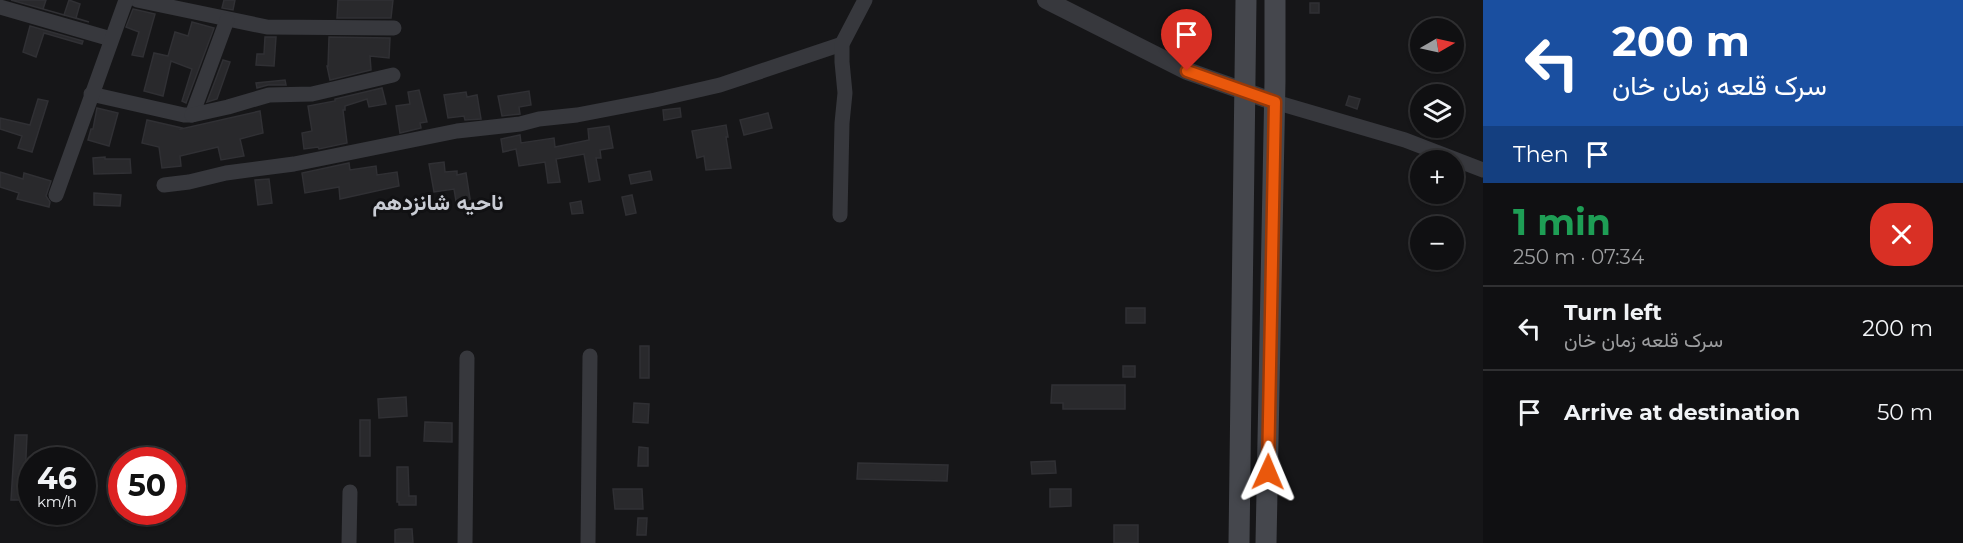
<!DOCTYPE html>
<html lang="en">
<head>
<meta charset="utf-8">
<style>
	body { margin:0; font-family:Montserrat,Vazirmatn,sans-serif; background:#1e1e20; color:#f1f3f6; height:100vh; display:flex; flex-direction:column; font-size:22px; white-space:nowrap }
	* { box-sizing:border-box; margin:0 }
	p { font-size:20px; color:#9c9d9f }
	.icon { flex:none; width:33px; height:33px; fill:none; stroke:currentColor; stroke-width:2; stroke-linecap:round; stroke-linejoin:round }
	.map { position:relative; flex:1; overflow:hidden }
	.details { display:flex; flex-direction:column; background:#101012; width:480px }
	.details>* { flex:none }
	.top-card { background:#1a4fa0; color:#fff; overflow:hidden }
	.needle { width:39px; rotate:81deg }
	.fabs { position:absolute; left:1410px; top:18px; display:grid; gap:12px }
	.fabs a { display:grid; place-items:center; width:54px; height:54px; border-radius:50%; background:#101012; box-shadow:0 2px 4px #0004,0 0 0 2px #303032; font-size:30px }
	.speed { position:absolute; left:18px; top:447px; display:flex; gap:12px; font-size:30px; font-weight:700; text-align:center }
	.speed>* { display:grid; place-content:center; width:78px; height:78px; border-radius:50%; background:#101012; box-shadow:0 2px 4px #0004,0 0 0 2px #303032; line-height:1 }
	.speed small { font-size:15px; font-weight:400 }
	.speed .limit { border:9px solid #d22; background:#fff; color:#111 }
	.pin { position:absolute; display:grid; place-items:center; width:51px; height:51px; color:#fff; margin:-62px -26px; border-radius:50% 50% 50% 0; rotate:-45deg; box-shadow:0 0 6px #0007 }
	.pin .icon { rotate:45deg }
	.me { position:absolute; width:66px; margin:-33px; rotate:1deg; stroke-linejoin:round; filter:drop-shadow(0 0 4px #0008) }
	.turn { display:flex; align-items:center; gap:21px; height:126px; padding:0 30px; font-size:27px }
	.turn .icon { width:78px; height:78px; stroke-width:2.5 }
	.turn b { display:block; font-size:42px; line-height:51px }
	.then { display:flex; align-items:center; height:57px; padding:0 30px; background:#0003; gap:12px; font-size:22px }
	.round { display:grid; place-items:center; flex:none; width:63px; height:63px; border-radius:24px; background:#1e1e20 }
	.head { display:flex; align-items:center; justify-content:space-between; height:102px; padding:0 30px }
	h1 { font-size:36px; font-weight:700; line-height:45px; color:#1e9e55 }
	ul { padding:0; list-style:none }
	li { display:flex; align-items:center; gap:18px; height:84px; padding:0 30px; border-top:2px solid #303032 }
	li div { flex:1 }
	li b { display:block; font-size:22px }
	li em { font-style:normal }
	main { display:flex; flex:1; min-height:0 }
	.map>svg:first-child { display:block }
</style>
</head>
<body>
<main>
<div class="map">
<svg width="1483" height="543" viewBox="0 0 1483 543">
	<rect width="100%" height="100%" fill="#161618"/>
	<g fill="#29292c" stroke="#303034" stroke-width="1.5">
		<path d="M 11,0 L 46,0 L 43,9 L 64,15 L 69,0 L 80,4 L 76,18 L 89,22 Z"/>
		<path d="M 224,0 L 235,0 L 233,10 L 222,8 Z"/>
		<path d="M 338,0 L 393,0 L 391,18 L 337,18 Z"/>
		<rect x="1310" y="3" width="9" height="10"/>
		<path d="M 133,9 L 155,14 L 143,57 L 132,55 L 139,32 L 126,27 Z"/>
		<path d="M 192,22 L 214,28 L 186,103 L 182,101 L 192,69 L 171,61 L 163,96 L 144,91 L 154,53 L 168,56 L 175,32 L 188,36 Z"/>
		<path d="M 30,26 L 83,41 L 82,44 L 44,33 L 36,57 L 23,52 Z"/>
		<path d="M 265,37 L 276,37 L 274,66 L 256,65 L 257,54 L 264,54 Z"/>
		<path d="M 329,37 L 390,38 L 389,58 L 370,56 L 371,70 L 330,80 L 327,66 L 328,66 Z"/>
		<path d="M 223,60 L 230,62 L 217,99 L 207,102 Z"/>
		<path d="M 285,80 L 286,85 L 268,85 L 257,88 L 256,83 Z"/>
		<path d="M 382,88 L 386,104 L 369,107 L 367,99 L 345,106 L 345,110 L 343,110 L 347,143 L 319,149 L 318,147 L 304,149 L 302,133 L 312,131 L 308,106 L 335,101 L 335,99 Z"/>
		<path d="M 419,90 L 427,122 L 420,123 L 421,128 L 400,133 L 396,106 L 410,104 L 408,92 Z"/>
		<path d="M 529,91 L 531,105 L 519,107 L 520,114 L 502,116 L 498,96 Z"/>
		<path d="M 466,92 L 467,97 L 477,95 L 481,119 L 465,120 L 464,116 L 448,118 L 444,95 Z"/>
		<path d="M 1349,96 L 1360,99 L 1357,109 L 1346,105 Z"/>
		<path d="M 38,99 L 48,101 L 32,152 L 18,148 L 22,136 L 0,129 L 0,118 L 30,125 Z"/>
		<path d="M 97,108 L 118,113 L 109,146 L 88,140 L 91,129 L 93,129 Z"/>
		<path d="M 680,108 L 681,117 L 664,120 L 663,110 Z"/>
		<path d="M 260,111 L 263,133 L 240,139 L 244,156 L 221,160 L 218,147 L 180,156 L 181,166 L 162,168 L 159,147 L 142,143 L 147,120 L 182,128 L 181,129 Z"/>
		<path d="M 768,113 L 772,128 L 744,135 L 740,120 Z"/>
		<path d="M 726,125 L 728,137 L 726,137 L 731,168 L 706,170 L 704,156 L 697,158 L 692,131 Z"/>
		<path d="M 609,126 L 613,148 L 600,150 L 601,158 L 596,158 L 600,180 L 589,182 L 584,154 L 556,159 L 560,182 L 548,183 L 545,162 L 519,166 L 516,149 L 503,152 L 501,139 L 520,135 L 521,143 L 554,138 L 555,147 L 589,140 L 588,129 Z"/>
		<path d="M 105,157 L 105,159 L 130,159 L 131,173 L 94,174 L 93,158 Z"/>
		<path d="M 444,162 L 445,172 L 457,171 L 457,175 L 466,173 L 471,205 L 457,207 L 454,189 L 434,192 L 429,164 Z"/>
		<path d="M 349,163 L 350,170 L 376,166 L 377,175 L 397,172 L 399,186 L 340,199 L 339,187 L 305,193 L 302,173 Z"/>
		<path d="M 650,171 L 652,180 L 631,184 L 629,175 Z"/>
		<path d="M 0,172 L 23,179 L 24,173 L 51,181 L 46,196 L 50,202 L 49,207 L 17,199 L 19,193 L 0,187 Z"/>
		<path d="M 269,179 L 272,203 L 258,205 L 255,180 Z"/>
		<path d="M 94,193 L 121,195 L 120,206 L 94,205 Z"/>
		<path d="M 632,195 L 636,213 L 626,215 L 622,197 Z"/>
		<path d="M 581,201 L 583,213 L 572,214 L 570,203 Z"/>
		<rect x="1126" y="308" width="19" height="15"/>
		<rect x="640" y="346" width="9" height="32"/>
		<rect x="1123" y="366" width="12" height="11"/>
		<path d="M 1052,385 L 1125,385 L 1125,409 L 1063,409 L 1063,403 L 1051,403 Z"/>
		<path d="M 406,397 L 407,416 L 379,418 L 378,399 Z"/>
		<path d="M 634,403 L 649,404 L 648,423 L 633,422 Z"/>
		<rect x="360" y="420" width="10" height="36"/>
		<path d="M 425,422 L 452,423 L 452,442 L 424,441 Z"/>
		<path d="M 15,435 L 27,435 L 24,500 L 11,500 Z"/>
		<path d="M 639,447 L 648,448 L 648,466 L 638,466 Z"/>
		<path d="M 1055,461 L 1056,473 L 1032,474 L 1031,462 Z"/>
		<path d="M 858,463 L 948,465 L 947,481 L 857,479 Z"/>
		<path d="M 397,467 L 408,467 L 409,496 L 416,496 L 416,505 L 399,505 L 399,502 L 397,502 Z"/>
		<path d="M 613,489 L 642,489 L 643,509 L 615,509 Z"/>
		<path d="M 1050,489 L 1071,489 L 1071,506 L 1050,507 Z"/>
		<path d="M 638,518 L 647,518 L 646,535 L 637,535 Z"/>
		<rect x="1114" y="525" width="24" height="18"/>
		<path d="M 399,529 L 412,529 L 413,543 L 395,543 L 395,530 Z"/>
	</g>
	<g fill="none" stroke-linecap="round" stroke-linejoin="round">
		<g stroke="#37383d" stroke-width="15">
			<path d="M 137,0 L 267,27 L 394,28"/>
			<path d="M 0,7 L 111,39"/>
			<path d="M 91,94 L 184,115 L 192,115 L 227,20"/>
			<path d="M 1275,102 L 1405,140 L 1483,170"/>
			<path d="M 192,115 L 228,107 L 269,95 L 312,94 L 393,75"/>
			<path d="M 164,185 L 189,182 L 226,173 L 294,164 L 457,131 L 520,124 L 539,119 L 577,115 L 655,100 L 720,85 L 842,44"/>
			<path d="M 56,195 L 126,0"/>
			<path d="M 840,215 L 842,123 L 845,93 L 842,62 L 842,44 L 865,0"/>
			<path d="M 349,543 L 350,492"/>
			<path d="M 465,543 L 467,358"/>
			<path d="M 588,543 L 590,356"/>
		</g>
		<path stroke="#37383d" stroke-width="18" d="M 1046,0 L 1187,71 L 1275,102"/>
		<g stroke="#45474d" stroke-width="21">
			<path d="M 1239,543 L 1246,0"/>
			<path d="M 1266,543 L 1275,81 L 1275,0"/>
		</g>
	</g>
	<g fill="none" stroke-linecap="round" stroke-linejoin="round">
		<g stroke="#983908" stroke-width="15">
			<path id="route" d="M 1187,71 L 1275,102 L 1268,472"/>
		</g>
		<use href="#route" stroke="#ea580c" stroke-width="10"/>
	</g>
	<g text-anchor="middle" stroke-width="6" stroke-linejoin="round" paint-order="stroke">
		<g font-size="22" font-weight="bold" fill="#c9ccd4" stroke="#111113">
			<text x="438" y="210">ناحیه شانزدهم</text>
		</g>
	</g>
</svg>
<div class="fabs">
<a><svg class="needle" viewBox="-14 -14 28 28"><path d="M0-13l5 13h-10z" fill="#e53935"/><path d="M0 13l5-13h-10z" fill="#9c9d9f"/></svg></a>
<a><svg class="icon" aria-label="layers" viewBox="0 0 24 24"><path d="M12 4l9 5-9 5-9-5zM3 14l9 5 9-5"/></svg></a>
<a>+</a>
<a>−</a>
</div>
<div class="speed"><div>46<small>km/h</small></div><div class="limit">50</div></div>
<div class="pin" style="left:1187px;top:71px;background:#d93025"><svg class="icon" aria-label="arrive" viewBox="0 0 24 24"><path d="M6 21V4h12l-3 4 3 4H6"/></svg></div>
<svg class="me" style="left:1268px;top:472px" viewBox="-20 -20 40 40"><path d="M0-17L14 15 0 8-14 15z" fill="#ea580c" stroke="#fff" stroke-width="4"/></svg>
</div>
<section class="details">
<div class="top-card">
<div class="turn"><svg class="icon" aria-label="left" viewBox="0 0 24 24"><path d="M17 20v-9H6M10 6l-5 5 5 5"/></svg><div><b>200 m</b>سرک قلعه زمان خان</div></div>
<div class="then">Then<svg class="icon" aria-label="arrive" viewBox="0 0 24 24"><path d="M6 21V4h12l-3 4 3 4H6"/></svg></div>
</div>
<div class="head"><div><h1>1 min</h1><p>250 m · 07:34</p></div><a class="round" style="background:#d93025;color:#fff"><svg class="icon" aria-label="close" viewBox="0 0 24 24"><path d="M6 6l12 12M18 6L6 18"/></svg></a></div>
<ul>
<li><svg class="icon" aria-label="left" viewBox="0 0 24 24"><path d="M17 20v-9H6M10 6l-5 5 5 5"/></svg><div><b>Turn left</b><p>سرک قلعه زمان خان</p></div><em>200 m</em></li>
<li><svg class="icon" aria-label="arrive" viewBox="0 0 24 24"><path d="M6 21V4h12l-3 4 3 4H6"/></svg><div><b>Arrive at destination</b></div><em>50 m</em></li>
</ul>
</section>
</main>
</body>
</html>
